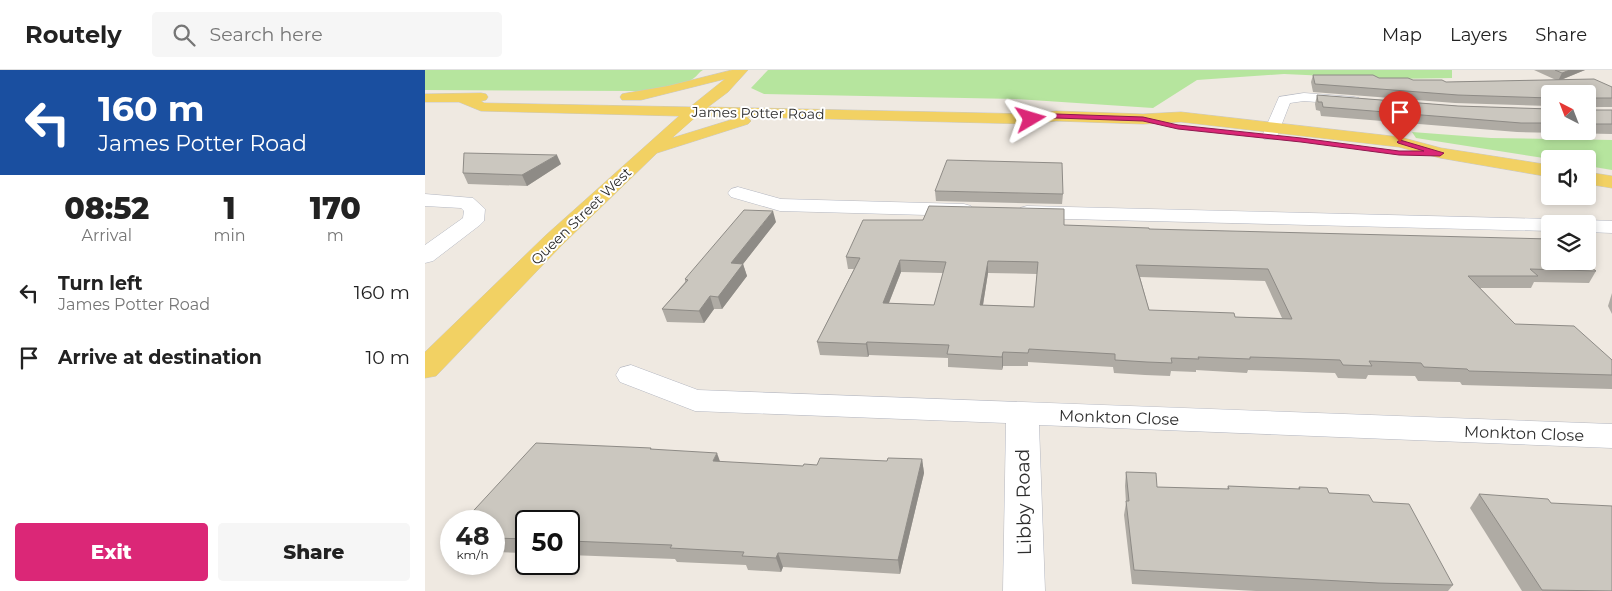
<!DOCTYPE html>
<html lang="en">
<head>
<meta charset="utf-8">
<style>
	body { margin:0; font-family:Montserrat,sans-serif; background:#f6f6f6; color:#222; height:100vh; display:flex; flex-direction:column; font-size:19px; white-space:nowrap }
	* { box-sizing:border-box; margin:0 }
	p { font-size:16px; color:#767676 }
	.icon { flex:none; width:28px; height:28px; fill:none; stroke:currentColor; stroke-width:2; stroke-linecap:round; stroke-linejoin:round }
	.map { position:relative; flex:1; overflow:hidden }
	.sheet { display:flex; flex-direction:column; background:#fff; width:425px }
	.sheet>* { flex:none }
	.guide { background:#1a4fa0; color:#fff; overflow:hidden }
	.needle { width:32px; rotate:318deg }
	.tools { position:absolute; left:1116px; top:15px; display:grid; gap:10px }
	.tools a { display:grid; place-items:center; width:55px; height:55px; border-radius:5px; background:#fff; box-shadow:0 2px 8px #0003; font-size:25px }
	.speed { position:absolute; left:15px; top:440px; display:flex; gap:10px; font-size:25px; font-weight:700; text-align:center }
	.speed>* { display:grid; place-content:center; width:65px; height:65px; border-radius:50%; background:#fff; box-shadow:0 2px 8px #0003; line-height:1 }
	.speed small { font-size:12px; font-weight:400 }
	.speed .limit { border:2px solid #111; border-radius:8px; background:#fff; color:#111 }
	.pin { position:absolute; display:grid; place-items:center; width:42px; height:42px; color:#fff; margin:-51px -21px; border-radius:50% 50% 50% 0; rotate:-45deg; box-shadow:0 0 5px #0007 }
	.pin .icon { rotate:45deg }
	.me { position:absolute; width:55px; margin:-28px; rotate:83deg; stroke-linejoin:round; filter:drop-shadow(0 0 4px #0008) }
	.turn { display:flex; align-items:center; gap:18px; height:105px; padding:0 15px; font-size:22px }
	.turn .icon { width:65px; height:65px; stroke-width:2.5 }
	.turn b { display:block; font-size:35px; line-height:42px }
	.eta { display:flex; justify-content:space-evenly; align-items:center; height:85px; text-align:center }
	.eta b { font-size:30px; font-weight:800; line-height:35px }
	.cta { display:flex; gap:10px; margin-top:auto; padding:10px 15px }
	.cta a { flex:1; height:58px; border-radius:5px; background:#db2777; color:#fff; font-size:20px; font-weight:800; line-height:58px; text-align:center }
	.cta a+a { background:#f6f6f6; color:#222 }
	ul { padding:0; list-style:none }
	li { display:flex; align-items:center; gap:15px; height:65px; padding:0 15px }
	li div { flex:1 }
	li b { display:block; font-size:19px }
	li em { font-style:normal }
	header { display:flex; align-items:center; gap:30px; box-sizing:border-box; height:70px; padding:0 25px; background:#fff; border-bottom:1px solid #e0e0e0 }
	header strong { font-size:24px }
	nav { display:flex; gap:28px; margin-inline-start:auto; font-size:18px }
	.search { width:350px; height:45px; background:#f6f6f6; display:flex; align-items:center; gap:12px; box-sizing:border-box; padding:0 18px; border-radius:5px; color:#767676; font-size:19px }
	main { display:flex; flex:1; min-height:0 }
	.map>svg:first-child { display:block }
</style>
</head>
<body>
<header>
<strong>Routely</strong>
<div class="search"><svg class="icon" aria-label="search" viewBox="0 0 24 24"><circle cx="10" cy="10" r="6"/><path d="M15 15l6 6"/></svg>Search here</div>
<nav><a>Map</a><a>Layers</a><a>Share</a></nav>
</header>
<main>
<section class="sheet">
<div class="guide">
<div class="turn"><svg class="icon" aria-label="left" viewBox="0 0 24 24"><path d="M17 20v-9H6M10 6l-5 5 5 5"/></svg><div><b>160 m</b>James Potter Road</div></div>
</div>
<div class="eta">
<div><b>08:52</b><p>Arrival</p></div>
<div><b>1</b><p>min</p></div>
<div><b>170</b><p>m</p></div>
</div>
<ul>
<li><svg class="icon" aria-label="left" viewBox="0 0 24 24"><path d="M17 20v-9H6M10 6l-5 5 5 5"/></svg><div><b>Turn left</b><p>James Potter Road</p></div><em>160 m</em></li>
<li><svg class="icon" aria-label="arrive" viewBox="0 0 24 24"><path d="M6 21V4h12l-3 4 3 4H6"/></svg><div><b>Arrive at destination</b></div><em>10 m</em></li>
</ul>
<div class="cta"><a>Exit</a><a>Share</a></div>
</section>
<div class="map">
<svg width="1187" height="521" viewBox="0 0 1187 521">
	<rect width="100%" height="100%" fill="#efe9e1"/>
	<g fill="#b6e59e">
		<path d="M 0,0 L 278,0 C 274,2 272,6 269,8 C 257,17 225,21 210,21 L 0,20 Z"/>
		<path d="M 343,0 L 1027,0 L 1027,8 L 968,9 L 859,4 L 772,10 L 728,38 L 590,29 L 339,24 L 326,18 Z"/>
		<path d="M 987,62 L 1066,68 L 1187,70 L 1187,100 L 1163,96 L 1162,89 L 1125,89 L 991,68 Z"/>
	</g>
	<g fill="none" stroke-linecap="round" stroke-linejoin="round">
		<g stroke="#b4b7c1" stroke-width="1">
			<g id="minor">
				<path d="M 879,23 L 929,27 L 934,28 L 936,31 L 934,34 L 929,35 L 879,31 L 865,33 L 851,69 L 839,69 L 837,66 L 854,27 Z"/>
				<path d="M 313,117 L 356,129 L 539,134 L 546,136 L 549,140 L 546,144 L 539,146 L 355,141 L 306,127 L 303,123 L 306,119 Z"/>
				<path d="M 0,124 L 48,128 L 60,139 L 59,151 L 55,155 L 8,191 L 0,193 L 0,175 L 38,148 L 39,141 L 36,138 L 0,136 Z"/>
				<path d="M 602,136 L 1125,149 L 1133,150 L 1135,154 L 1125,154 L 1125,161 L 602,148 L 595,146 L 592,142 L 595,138 Z"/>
				<path d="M 1162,150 L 1187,151 L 1187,163 L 1162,162 L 1162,154 L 1153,154 Z"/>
				<path d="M 206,295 L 273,320 L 1187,354 L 1187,378 L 614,355 L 620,521 L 578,521 L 581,353 L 270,341 L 195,312 L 191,305 L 195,298 Z"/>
			</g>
		</g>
		<g stroke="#c9c9c9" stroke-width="1">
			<g id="major">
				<path d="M 307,0 L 323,0 L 303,22 L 283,37 L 606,44 L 631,41 L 718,44 L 756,42 L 975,67 L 1016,78 L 1125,95 L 1125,107 L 1015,88 L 974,77 L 756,52 L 718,54 L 631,51 L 606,54 L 322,47 L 326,51 L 323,54 L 232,83 L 137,175 L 11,306 L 0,308 L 0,282 L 121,165 L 254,46 L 56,41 L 34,32 L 0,32 L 0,24 L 56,23 L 61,24 L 63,27 L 61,30 L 56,31 L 59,33 L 265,37 L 300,9 L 216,30 L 197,30 L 195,27 L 197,24 L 202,23 L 243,16 ZM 272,46 L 315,47 L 247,68 Z"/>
				<path d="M 1162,102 L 1187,106 L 1187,118 L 1162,114 Z"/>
			</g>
		</g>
		<use href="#minor" fill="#fff" fill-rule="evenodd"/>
		<use href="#major" fill="#f2d163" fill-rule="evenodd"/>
	</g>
	<g fill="#afaba4" fill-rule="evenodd">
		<path d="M 1109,0 L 1160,0 L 1136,10 L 1187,17 L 1187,37 L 1165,37 L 1165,40 L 1187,40 L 1187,64 L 1092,62 L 896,46 L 895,41 L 891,40 L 890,34 L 892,25 L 1033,36 L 1125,39 L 1125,61 L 1162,61 L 1162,24 L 1125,24 L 1125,36 L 1030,33 L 888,22 L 886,12 L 888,5 L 1021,12 L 1131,10 Z"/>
		<path d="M 136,94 L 102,116 L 43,114 L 38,103 Z"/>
		<path d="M 510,121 L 638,124 L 637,134 L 511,131 Z"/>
		<path d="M 351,152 L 318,194 L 322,206 L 297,239 L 289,239 L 279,253 L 242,252 L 237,239 L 260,212 L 260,209 Z"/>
		<path d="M 639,155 L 724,159 L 1171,201 L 1164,213 L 1109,212 L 1106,218 L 1055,218 L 1090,254 L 1187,290 L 1187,319 L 1037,315 L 1035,312 L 993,311 L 990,306 L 943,305 L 941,309 L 913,308 L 910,303 L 854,301 L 823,300 L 822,303 L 771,300 L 771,302 L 746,301 L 745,306 L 720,305 L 689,303 L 688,297 L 603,292 L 603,296 L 578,296 L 577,300 L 523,297 L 523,288 L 444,285 L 443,287 L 395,285 L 392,272 L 429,199 L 423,199 L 421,187 ZM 476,202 L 518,203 L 509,235 L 464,233 ZM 563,203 L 612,204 L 609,237 L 558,235 ZM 715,207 L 840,211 L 857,248 L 810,247 L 724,240 Z"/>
		<path d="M 1187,223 L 1187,244 L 1183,236 Z"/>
		<path d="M 226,378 L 227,379 L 295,392 L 378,396 L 392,395 L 497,389 L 499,403 L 475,504 L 358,497 L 356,502 L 323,500 L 321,495 L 252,492 L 250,489 L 144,485 L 144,451 L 101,451 L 101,483 L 69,482 L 69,451 Z"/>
		<path d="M 701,402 L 732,417 L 802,419 L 803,416 L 873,419 L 874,417 L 948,432 L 1028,515 L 1023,521 L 831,521 L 707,514 L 699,445 L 701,433 L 700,416 Z"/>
		<path d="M 1054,424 L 1187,521 L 1097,521 L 1045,438 Z"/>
	</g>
	<g fill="#8e8b86">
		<path d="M 1145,0 L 1160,0 L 1133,11 L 1137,3 Z"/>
		<path d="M 132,85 L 136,94 L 102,116 L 97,105 Z"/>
		<path d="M 348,141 L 351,152 L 318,194 L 322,206 L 297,239 L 293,227 L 306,193 Z"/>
		<path d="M 475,190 L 476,202 L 459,245 L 458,233 Z"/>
		<path d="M 563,191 L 563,203 L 556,247 L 555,235 Z"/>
		<path d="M 285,226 L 289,239 L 279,253 L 274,241 Z"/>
		<path d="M 442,272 L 444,285 L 443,287 L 441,274 Z"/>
		<path d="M 578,282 L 578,296 L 577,300 L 577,287 Z"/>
		<path d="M 292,383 L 297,397 L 288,391 Z"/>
		<path d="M 497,389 L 499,403 L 475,504 L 473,490 Z"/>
		<path d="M 353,483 L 358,497 L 356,502 L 351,488 Z"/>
	</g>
	<g fill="#cbc7bf" stroke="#8e8b86" fill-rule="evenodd">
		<path d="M 1130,0 L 1145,0 L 1137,3 Z"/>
		<path d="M 888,5 L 948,5 L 954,8 L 983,8 L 988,10 L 1017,10 L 1021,12 L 1169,9 L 1187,17 L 1187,28 L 1165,28 L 1165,40 L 1187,40 L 1187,54 L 1162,54 L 1162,24 L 1125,24 L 1125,28 L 1033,25 L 890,14 Z"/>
		<path d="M 892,25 L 1033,36 L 1125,39 L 1125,53 L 1096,53 L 898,37 L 897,32 L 893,32 Z"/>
		<path d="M 39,83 L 132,85 L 97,105 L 38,103 Z"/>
		<path d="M 522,90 L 637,93 L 638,124 L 510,121 Z"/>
		<path d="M 504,136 L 639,139 L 639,155 L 724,158 L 724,159 L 1125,169 L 1125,191 L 1158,191 L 1171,201 L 1105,199 L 1113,206 L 1043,206 L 1090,254 L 1149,256 L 1187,290 L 1187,305 L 1044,301 L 1042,299 L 999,297 L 996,293 L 944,291 L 947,296 L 918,295 L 915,290 L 858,288 L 825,287 L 825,289 L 773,287 L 774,289 L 746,288 L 747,293 L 722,292 L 690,290 L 690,284 L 604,279 L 603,283 L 578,282 L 577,287 L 522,284 L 524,275 L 442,272 L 441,274 L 392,272 L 435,188 L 421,187 L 438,150 L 498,150 ZM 475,190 L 521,192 L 509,235 L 458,233 ZM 563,191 L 613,192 L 609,237 L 555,235 ZM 711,195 L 843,199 L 867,249 L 810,247 L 809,243 L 724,240 Z"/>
		<path d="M 319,140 L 348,141 L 306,193 L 318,194 L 293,227 L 285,226 L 274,241 L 237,239 L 263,210 L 260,209 Z"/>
		<path d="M 111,373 L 226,378 L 225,379 L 292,383 L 288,391 L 378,396 L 379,394 L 392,395 L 395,388 L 462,391 L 463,388 L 497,389 L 473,490 L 353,483 L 351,488 L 317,486 L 319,482 L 245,478 L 247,475 L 144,471 L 144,451 L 101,451 L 101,469 L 69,468 L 69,451 L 39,451 Z"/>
		<path d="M 701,402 L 731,403 L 732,417 L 804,419 L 803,416 L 875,419 L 874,417 L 902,418 L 904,423 L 944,425 L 948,432 L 984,434 L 1028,515 L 953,513 L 709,500 L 701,431 L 704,431 Z"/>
		<path d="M 1054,424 L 1123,429 L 1126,433 L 1187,436 L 1187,521 L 1117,520 Z"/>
	</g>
	<path fill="#db2777" stroke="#8e194d" d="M 631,44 L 718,47 L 753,55 L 876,68 L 974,81 L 999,81 L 973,73 L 972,72 L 975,70 L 1019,83 L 1015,86 L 974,85 L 876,72 L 753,59 L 718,51 L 631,48 L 606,51 L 603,49 Z"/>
	<g text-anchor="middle" stroke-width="4" stroke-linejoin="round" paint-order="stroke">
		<g font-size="14" fill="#2e2e2e" stroke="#fff">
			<text transform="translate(333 43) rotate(1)" y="5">James Potter Road</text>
			<text transform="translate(156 146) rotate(-44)" y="5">Queen Street West</text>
		</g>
		<g font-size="16" fill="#2e2e2e" stroke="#fff">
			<text transform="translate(694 347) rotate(2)" y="6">Monkton Close</text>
			<text transform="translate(1099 363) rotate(2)" y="6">Monkton Close</text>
		</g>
		<g font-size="19" fill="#2e2e2e" stroke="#fff">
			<text transform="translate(598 432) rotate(-91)" y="7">Libby Road</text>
		</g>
	</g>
</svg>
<div class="tools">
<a><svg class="needle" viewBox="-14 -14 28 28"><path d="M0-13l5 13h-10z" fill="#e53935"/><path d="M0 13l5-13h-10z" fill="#767676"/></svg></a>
<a><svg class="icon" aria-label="sound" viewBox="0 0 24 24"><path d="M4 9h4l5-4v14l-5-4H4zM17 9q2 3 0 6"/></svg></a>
<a><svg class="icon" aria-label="layers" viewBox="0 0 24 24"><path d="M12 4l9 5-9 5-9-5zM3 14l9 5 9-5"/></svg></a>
</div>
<div class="speed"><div>48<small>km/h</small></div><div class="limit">50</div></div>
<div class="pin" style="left:975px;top:72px;background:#d93025"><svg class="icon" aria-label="arrive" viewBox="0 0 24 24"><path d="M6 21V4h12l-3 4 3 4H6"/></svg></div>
<svg class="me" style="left:606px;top:49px" viewBox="-20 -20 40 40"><path d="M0-17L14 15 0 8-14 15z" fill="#db2777" stroke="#fff" stroke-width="4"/></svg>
</div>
</main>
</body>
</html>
